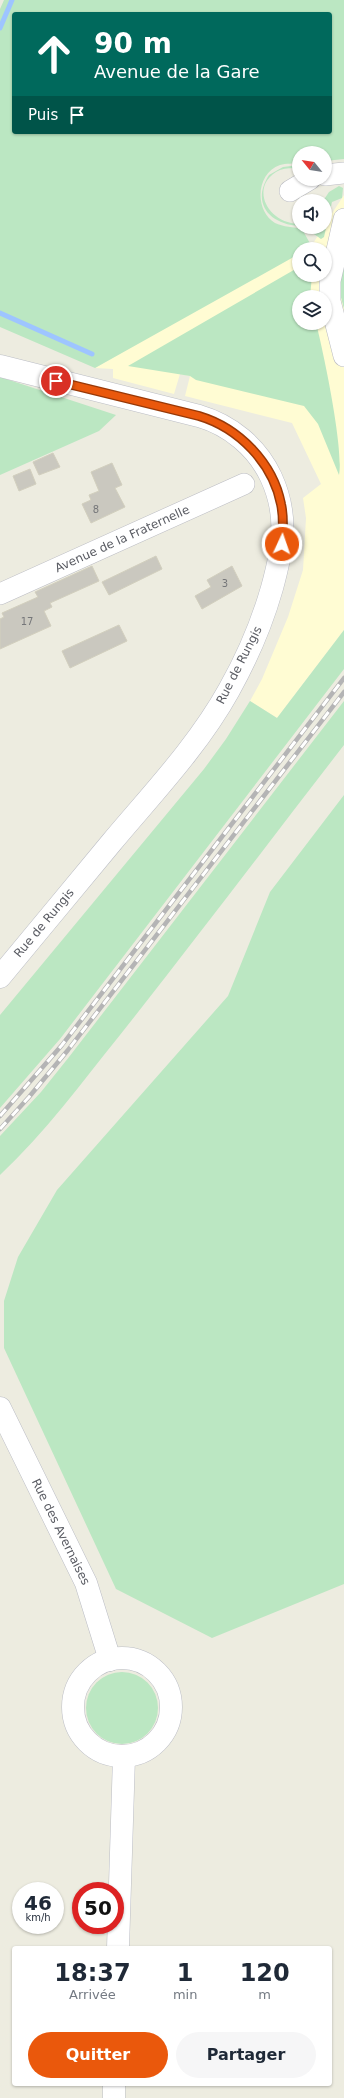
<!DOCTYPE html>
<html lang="fr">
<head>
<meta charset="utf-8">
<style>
	body { margin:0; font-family:"DejaVu Sans",sans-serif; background:#f6f6f7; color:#1f2937; height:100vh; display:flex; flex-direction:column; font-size:15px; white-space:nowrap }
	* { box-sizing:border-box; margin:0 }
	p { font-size:13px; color:#747a83 }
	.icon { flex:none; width:22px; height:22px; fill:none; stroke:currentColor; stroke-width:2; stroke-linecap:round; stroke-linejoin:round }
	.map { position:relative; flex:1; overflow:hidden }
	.sheet { position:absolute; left:12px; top:1946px; width:320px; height:140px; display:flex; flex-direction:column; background:#fff; border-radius:4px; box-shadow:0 1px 3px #0004 }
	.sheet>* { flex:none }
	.top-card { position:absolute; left:12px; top:12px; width:320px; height:122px; border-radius:4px; box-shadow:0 1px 3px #0004; background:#00695c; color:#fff; overflow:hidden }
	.needle { width:26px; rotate:300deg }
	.fabs { position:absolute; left:292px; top:146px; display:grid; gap:8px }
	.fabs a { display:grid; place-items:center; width:40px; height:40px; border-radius:50%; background:#fff; box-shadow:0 1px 3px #0004; font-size:20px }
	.speed { position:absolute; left:12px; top:1882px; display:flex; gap:8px; font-size:20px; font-weight:700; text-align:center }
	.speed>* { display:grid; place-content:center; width:52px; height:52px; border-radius:50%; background:#fff; box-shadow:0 1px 3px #0004; line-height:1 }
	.speed small { font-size:10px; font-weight:400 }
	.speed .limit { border:6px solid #d22; background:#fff; color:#111 }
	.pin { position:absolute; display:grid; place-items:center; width:34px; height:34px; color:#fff; margin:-17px; border:2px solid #fff; border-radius:50%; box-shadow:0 1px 4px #0007 }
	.me { position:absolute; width:44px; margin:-22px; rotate:3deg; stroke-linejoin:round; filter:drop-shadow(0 0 3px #0008) }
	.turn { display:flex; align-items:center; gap:14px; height:84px; padding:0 16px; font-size:18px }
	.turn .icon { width:52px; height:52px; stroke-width:2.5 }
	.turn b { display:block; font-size:28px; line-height:34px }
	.then { display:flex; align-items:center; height:38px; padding:0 16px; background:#0003; gap:8px; font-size:15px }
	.eta { display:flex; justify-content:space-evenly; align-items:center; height:68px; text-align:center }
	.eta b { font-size:24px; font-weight:600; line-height:28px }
	.action { display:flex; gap:8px; margin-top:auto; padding:8px 16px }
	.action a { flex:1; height:46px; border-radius:24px; background:#ea580c; color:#fff; font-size:16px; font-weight:600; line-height:46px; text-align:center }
	.action a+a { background:#f6f6f7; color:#1f2937 }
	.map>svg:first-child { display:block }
</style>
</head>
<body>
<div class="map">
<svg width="344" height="2098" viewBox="0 0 344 2098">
	<rect width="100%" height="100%" fill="#edece0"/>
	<path fill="#fffcd3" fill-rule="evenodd" d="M 344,195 L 344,630 L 277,718 L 250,701 L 262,679 L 288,617 L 303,570 L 306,518 L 303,498 L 321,484 L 292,423 L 185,396 L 190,376 L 180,374 L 174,394 L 113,378 L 113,369 L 95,368 L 299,250 L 299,275 L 325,275 L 325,249 L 301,249 L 314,242 L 323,227 L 325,227 L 325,224 ZM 299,297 L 325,297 L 325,323 L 299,323 Z"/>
	<g fill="#bbe7c2" fill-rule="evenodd">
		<path d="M 4,0 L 344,0 L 344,159 L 325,161 L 325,153 L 299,153 L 299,163 C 293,164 286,163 280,165 C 256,173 254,210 275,223 C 283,227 294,227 302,229 L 312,247 L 308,249 L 299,249 L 299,254 L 95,368 L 0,327 L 0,9 ZM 14,14 L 330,14 L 330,132 L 14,132 Z"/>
		<path d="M 299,165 L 299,168 C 293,168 286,168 280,170 C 249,184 265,223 299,224 L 299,226 C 269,224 251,203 269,175 L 283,167 Z"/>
		<path d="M 339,186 L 343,188 L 342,198 L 332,202 L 324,237 L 321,239 L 304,227 L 325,227 L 325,201 L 323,201 L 329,192 Z"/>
		<path d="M 344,263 L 344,309 L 339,290 Z"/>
		<path d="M 299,267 L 299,275 L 312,275 L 310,297 L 299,297 L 299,323 L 316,323 C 324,354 344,450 339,475 L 318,424 L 304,406 L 196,380 L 190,376 L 128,366 Z"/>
		<path d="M 0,377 L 116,415 L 99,431 L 0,475 Z"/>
		<path d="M 344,630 L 344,669 L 60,1039 L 0,1108 L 0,1015 L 204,769 L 226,739 L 250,701 L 277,718 Z"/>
		<path d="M 344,701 L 344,745 C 269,842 196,939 120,1035 C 82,1082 45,1133 0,1175 L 0,1136 L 41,1092 L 69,1057 Z"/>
		<path d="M 344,795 L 344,1584 L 212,1638 L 116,1589 L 4,1348 L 4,1301 L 18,1257 L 57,1190 L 228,996 L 270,892 Z"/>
		<circle cx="122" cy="1708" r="36"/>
	</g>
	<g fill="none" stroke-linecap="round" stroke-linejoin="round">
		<g stroke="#9ec5ff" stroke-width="5">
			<path d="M 0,28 L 12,0"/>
			<path d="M 0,313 L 92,354"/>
		</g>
	</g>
	<g fill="#cac8bf" stroke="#d2cfbe">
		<path d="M 53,453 L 60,467 L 39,475 L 33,462 Z"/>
		<path d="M 112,463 L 122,485 L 115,488 L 125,507 L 91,523 L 82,504 L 91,500 L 89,495 L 99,491 L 91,472 Z"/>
		<path d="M 30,469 L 36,484 L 19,491 L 13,476 Z"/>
		<path d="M 156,556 L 162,569 L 109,595 L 102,582 Z"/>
		<path d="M 92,566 L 99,581 L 50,603 L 52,607 L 44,611 L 51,626 L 0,649 L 0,619 L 4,617 L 2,613 L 38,597 L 35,592 Z"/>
		<path d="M 232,566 L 242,586 L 202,609 L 195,596 L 211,587 L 207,580 Z"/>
		<path d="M 119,625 L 127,641 L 70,668 L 62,651 Z"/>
	</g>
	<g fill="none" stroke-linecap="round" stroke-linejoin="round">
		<g stroke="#bbbcc3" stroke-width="22">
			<g id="street">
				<path d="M 325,175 L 344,173"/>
				<path d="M 290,191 L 310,179"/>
				<path d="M 344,219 L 330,281 L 330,301 L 344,356"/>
				<path id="s1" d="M 0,594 L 244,484"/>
			</g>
		</g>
		<g stroke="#bbbdc5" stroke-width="23">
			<g id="secondary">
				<path d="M 0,366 L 199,416 C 230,425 257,447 271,477 C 289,516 283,548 272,588 C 262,623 247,658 229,690 C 198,746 152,794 111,843 C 74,888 37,932 0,977"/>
				<path id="s2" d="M 0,1408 L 86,1583 L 110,1660"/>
				<circle cx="122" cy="1707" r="49"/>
				<path d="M 118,1948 L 124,1757"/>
				<path d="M 114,2098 L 114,2084"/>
			</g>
		</g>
		<use href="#street" stroke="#fff" stroke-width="21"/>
		<use href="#secondary" stroke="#fff" stroke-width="22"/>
		<g stroke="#b4b4b5" stroke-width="4.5">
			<g id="rail">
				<path d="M 0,1116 L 62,1045 L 344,678"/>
				<path d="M 0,1129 L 29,1097 L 68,1050 L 344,692"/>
			</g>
		</g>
		<use href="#rail" stroke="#fff" stroke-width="3" stroke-dasharray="9" stroke-linecap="butt"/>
	</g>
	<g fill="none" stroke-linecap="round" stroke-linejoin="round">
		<g stroke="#983908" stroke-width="10">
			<path id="route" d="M 56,381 L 199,416 C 239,428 273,463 281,504 C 284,517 283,532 282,544"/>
		</g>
		<use href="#route" stroke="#ea580c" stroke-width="7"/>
	</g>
	<g text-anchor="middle" stroke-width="3" stroke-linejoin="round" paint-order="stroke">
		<g font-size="10" fill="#757679">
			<text x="96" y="513">8</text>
			<text x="225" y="587">3</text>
			<text x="27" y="625">17</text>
		</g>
		<g font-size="12" fill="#595b62" stroke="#fff">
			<text dy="4" stroke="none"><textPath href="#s1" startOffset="134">Avenue de la Fraternelle</textPath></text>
			<text transform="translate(239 665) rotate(-63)" y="4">Rue de Rungis</text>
			<text transform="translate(44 923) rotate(-50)" y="4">Rue de Rungis</text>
			<text dy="4" stroke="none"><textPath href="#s2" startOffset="138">Rue des Avernaises</textPath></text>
		</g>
	</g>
</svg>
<div class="fabs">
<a><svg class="needle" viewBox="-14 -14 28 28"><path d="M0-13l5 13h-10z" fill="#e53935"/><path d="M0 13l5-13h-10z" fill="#747a83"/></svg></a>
<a><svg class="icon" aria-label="sound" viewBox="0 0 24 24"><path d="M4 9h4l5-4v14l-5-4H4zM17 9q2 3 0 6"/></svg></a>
<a><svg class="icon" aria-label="search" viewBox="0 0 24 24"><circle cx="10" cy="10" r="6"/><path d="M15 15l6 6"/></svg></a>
<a><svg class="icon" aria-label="layers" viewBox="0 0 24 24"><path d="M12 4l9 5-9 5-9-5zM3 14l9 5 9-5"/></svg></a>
</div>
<div class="speed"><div>46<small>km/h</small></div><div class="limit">50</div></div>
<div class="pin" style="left:56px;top:381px;background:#d93025"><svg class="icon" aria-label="arrive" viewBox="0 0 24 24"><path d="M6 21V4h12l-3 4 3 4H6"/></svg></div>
<svg class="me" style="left:282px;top:544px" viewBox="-20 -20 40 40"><circle r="17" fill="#ea580c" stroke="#fff" stroke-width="3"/><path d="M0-11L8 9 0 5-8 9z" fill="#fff"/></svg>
<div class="top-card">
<div class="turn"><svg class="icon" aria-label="ahead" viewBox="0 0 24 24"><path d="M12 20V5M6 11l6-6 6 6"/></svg><div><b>90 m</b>Avenue de la Gare</div></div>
<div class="then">Puis<svg class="icon" aria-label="arrive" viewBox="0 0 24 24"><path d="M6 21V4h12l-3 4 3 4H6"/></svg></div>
</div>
<section class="sheet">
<div class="eta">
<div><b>18:37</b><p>Arrivée</p></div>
<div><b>1</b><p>min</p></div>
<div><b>120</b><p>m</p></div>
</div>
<div class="action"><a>Quitter</a><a>Partager</a></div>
</section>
</div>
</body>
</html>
